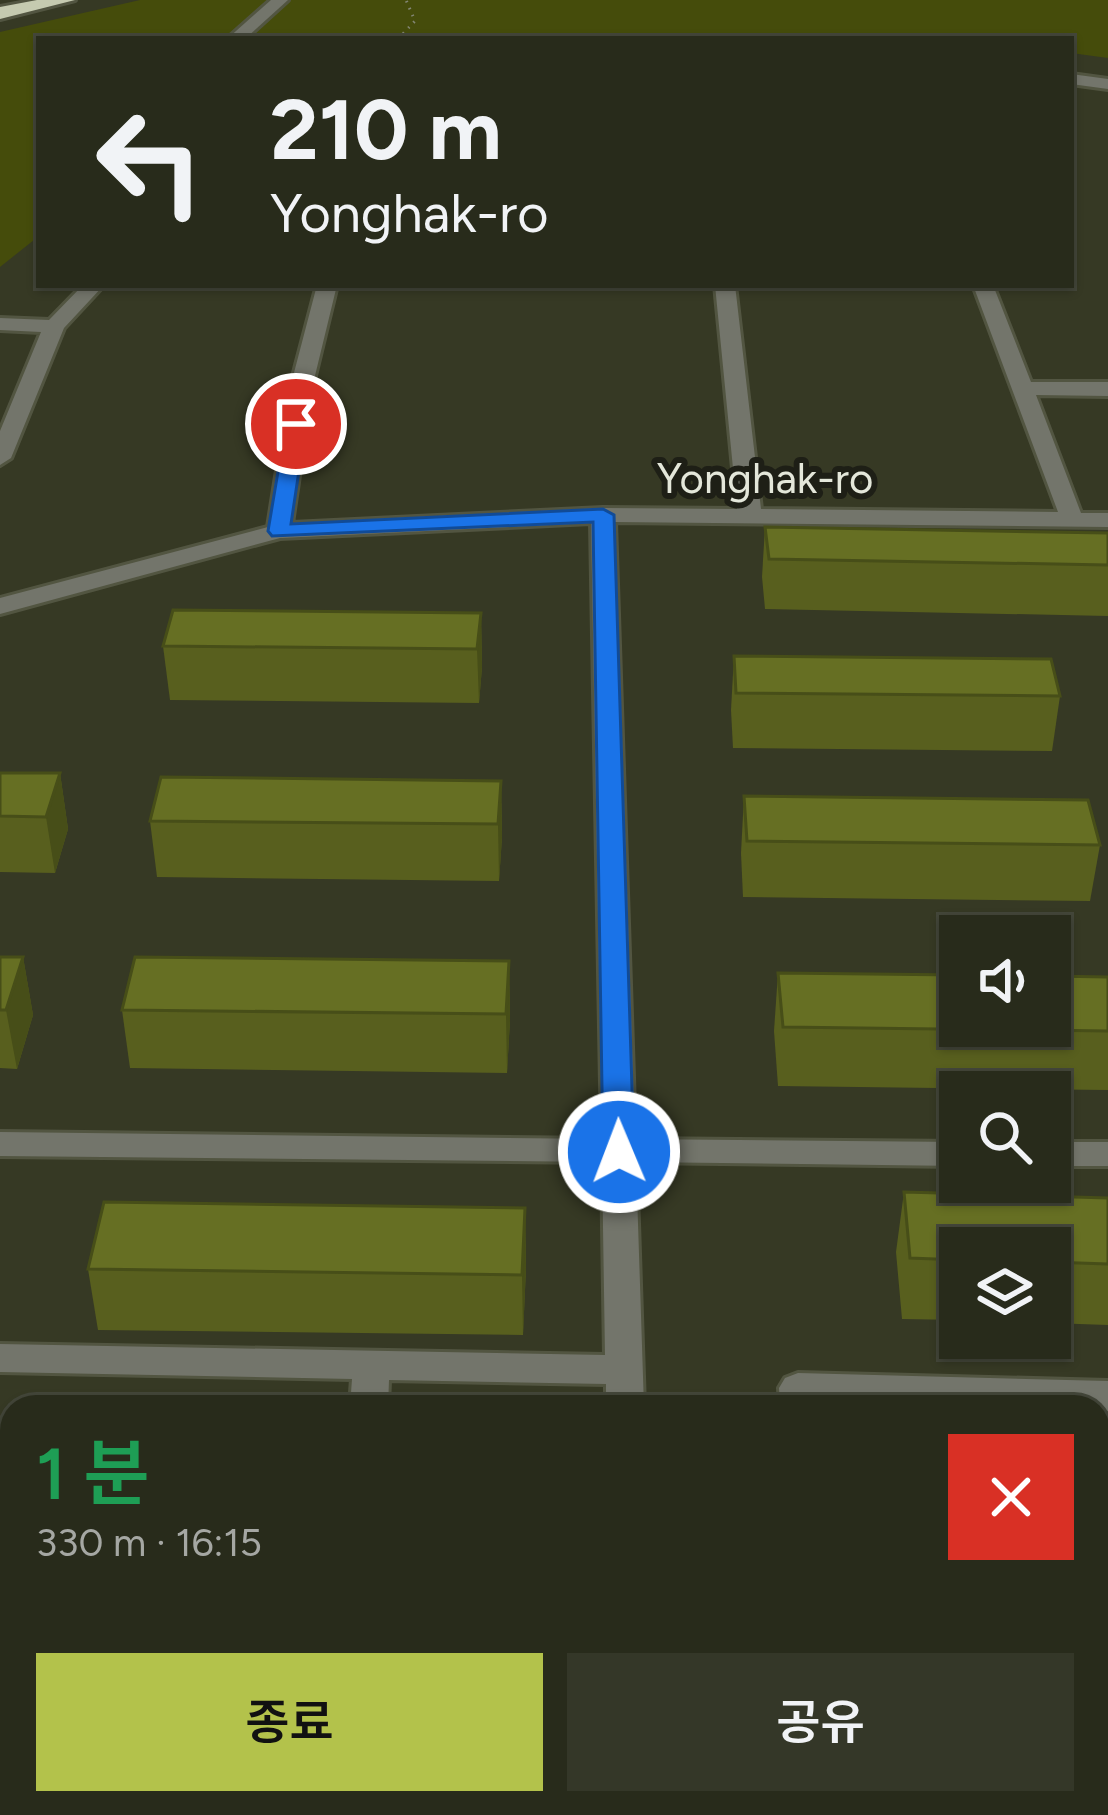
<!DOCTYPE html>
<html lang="ko">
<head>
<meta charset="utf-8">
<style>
	body { margin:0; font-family:Figtree,"Noto Sans KR",sans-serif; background:#343728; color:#f1f3f6; height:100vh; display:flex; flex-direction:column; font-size:45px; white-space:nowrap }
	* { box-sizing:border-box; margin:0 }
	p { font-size:39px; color:#a5a7a3 }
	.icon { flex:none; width:66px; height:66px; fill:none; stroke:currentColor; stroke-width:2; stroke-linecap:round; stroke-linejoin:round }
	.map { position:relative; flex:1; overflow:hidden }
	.side { position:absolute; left:0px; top:1395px; width:1110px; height:420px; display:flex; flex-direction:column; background:#282b1b; border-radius:36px 36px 0 0; box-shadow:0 3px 9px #0004,0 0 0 3px #44473a }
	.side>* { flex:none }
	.hud { position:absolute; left:36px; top:36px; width:1038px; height:252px; border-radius:0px; box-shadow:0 3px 9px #0004,0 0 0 3px #44473a; background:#282b1b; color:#f1f3f6; overflow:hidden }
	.fabs { position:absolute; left:939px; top:915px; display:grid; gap:24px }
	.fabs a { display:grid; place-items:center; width:132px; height:132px; border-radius:0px; background:#282b1b; box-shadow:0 3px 9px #0004,0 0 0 3px #44473a; font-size:60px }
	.pin { position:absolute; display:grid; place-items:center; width:102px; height:102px; color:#fff; margin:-51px; border:6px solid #fff; border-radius:50%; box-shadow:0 3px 12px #0007 }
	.me { position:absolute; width:132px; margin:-66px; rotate:359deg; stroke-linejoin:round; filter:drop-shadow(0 0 9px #0008) }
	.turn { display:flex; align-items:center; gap:42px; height:252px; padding:0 36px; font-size:54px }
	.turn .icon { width:156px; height:156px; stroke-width:2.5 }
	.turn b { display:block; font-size:84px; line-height:102px }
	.round { display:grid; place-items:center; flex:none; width:126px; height:126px; border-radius:0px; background:#343728 }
	.summary { display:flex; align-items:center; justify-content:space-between; height:204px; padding:0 36px }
	h1 { font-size:72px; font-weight:600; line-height:90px; color:#1e9e55 }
	.primary-button { display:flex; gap:24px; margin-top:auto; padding:24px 36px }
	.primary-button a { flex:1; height:138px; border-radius:0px; background:#b3c24b; color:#111; font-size:48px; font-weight:600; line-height:138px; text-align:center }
	.primary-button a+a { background:#343728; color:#f1f3f6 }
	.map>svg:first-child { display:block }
</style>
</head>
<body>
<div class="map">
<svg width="1108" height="1815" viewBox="0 0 1108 1815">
	<rect width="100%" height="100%" fill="#363924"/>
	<path fill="#454c0b" d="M 140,0 L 1108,0 L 1108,58 L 1071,53 L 1071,39 L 39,39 L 39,236 L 0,267 L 0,32 Z"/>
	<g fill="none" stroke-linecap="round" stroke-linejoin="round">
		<g stroke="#525541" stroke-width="6">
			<g id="minor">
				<path d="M 271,0 L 288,0 L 245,39 L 227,39 Z"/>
				<path d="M 1071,74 L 1108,79 L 1108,89 L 1071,84 Z"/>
				<path d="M 83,285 L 104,285 L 64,328 L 11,458 L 0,465 L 0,431 L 41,332 L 0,330 L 0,318 L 49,320 Z"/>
				<path d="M 317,285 L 337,285 L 312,388 L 292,523 L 603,508 L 737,509 L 715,285 L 735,285 L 761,509 L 1058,512 L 973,285 L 993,285 L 1031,382 L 1108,382 L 1108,396 L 1036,395 L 1081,513 L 1108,513 L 1108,527 L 615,522 L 635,1139 L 960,1142 L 960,1166 L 636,1162 L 644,1407 L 606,1407 L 606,1384 L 389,1380 L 388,1407 L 350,1407 L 352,1379 L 0,1372 L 0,1344 L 605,1355 L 602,1162 L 0,1156 L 0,1132 L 602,1139 L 591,523 L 280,538 L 0,614 L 0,598 L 268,527 L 290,388 Z"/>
				<rect x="1050" y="1142" width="58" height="24"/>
				<path d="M 798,1373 L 1108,1381 L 1108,1411 L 818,1403 L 818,1407 L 780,1407 L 779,1388 L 785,1378 Z"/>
				<path d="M 0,1475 L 12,1479 L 12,1511 L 0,1507 Z"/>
				<rect x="1098" y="1694" width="10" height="38"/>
				<rect x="612" y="1803" width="44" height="12"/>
			</g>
		</g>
		<g stroke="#525541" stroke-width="6">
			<path id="highway" d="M 37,0 L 75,0 L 0,19 L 0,7 Z"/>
		</g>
		<path stroke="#838674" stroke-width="3" stroke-dasharray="1.5 6" stroke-linecap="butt" d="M 398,39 L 415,21 L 406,0"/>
		<use href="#minor" fill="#73756b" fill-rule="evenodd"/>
		<use href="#highway" fill="#c5cab0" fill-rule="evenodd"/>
	</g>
	<g fill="#585f1e">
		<path d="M 765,527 L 1108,533 L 1108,616 L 765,609 L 762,577 Z"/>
		<path d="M 481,613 L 482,667 L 479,703 L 170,700 L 163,646 Z"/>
		<path d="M 734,656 L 1060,696 L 1052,751 L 733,748 L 731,710 Z"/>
		<path d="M 0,773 L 60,773 L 68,829 L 55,873 L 0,872 Z"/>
		<path d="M 501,781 L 502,837 L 499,881 L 157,877 L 150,821 Z"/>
		<path d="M 744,796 L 1100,845 L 1090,901 L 743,897 L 741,853 Z"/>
		<path d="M 0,957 L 23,957 L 33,1015 L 17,1069 L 0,1068 Z"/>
		<path d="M 509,961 L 510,1020 L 507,1073 L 130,1068 L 122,1010 Z"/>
		<path d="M 778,973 L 1108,977 L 1108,1090 L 778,1086 L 774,1031 Z"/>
		<path d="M 904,1192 L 1108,1198 L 1108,1325 L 1050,1323 L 1050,1248 L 960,1248 L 960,1320 L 902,1319 L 896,1252 Z"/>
		<path d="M 525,1208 L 526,1268 L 523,1335 L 98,1330 L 88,1269 Z"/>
		<path d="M 1098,1455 L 1108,1456 L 1108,1600 L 1098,1600 Z"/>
		<path d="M 0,1534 L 12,1699 L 0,1695 Z"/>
		<path d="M 313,1803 L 562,1803 L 557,1815 L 350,1815 Z"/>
		<path d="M 964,1803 L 1098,1803 L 1108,1815 L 962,1815 Z"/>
	</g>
	<g fill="#474e18">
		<path d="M 481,613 L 482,667 L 479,703 L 477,649 Z"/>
		<path d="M 60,773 L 68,829 L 55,873 L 46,817 Z"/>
		<path d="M 501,781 L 502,837 L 499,881 L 498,824 Z"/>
		<path d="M 23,957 L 33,1015 L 17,1069 L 6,1010 Z"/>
		<path d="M 509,961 L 510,1020 L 507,1073 L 506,1014 Z"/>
		<path d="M 525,1208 L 526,1268 L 523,1335 L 522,1275 Z"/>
		<path d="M 12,1615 L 12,1699 L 0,1649 L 0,1634 Z"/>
		<path d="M 538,1803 L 562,1803 L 557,1815 L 533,1815 Z"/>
	</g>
	<g fill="#666f23" stroke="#474e18" stroke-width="3">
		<path d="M 465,36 L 593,38 L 464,39 Z"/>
		<path d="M 765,527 L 1108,533 L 1108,565 L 769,559 Z"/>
		<path d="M 173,610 L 481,613 L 477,649 L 163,646 Z"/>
		<path d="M 734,656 L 1051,659 L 1060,696 L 736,693 Z"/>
		<path d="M 0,773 L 60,773 L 46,817 L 0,816 Z"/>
		<path d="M 161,777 L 501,781 L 498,824 L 150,821 Z"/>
		<path d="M 744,796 L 1088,800 L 1100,845 L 747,841 Z"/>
		<path d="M 0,957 L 23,957 L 6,1010 L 0,1010 Z"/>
		<path d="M 135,957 L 509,961 L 506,1014 L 122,1010 Z"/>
		<path d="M 778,973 L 960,975 L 960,1026 L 1050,1026 L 1050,976 L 1108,977 L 1108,1031 L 783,1027 Z"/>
		<path d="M 904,1192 L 1108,1198 L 1108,1264 L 1050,1262 L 1050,1248 L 960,1248 L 960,1260 L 910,1258 Z"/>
		<path d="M 104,1202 L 525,1208 L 522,1275 L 88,1269 Z"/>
		<path d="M 1098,1455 L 1108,1456 L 1108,1539 L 1098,1539 Z"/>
		<path d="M 0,1534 L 12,1538 L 12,1615 L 0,1634 Z"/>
		<path d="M 1098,1795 L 1108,1795 L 1108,1815 L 969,1815 L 968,1803 L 1098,1803 Z"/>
		<path d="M 495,1803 L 538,1803 L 533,1815 Z"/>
	</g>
	<path fill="#1a73e8" stroke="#114b97" stroke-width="3" d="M 296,417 L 306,424 L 291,524 L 603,509 L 614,515 L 634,1152 L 629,1159 L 608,1159 L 603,1152 L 593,522 L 272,536 L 268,531 L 286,424 Z"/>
	<g text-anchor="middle" stroke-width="12" stroke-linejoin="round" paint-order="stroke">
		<g font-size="42" fill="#e4e7da" stroke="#1e1f16">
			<text x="765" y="493">Yonghak-ro</text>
		</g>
	</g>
</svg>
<div class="fabs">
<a><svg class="icon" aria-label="sound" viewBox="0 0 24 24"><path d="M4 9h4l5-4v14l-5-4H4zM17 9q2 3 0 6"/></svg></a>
<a><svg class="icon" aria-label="search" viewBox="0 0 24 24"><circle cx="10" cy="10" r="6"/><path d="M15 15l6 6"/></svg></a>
<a><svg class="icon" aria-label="layers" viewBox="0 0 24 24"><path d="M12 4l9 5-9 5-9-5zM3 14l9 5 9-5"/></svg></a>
</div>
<div class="pin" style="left:296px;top:424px;background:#d93025"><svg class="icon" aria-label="arrive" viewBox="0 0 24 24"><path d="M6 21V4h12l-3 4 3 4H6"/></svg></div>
<svg class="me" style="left:619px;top:1152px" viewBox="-20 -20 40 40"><circle r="17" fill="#1a73e8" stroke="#fff" stroke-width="3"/><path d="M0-11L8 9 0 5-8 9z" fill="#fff"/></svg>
<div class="hud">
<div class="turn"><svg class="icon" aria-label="left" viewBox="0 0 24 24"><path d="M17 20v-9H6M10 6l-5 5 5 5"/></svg><div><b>210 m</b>Yonghak-ro</div></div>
</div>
<section class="side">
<div class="summary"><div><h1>1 분</h1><p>330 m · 16:15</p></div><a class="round" style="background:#d93025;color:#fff"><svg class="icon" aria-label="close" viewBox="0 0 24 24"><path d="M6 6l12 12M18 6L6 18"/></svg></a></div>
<div class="primary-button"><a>종료</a><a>공유</a></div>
</section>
</div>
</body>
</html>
